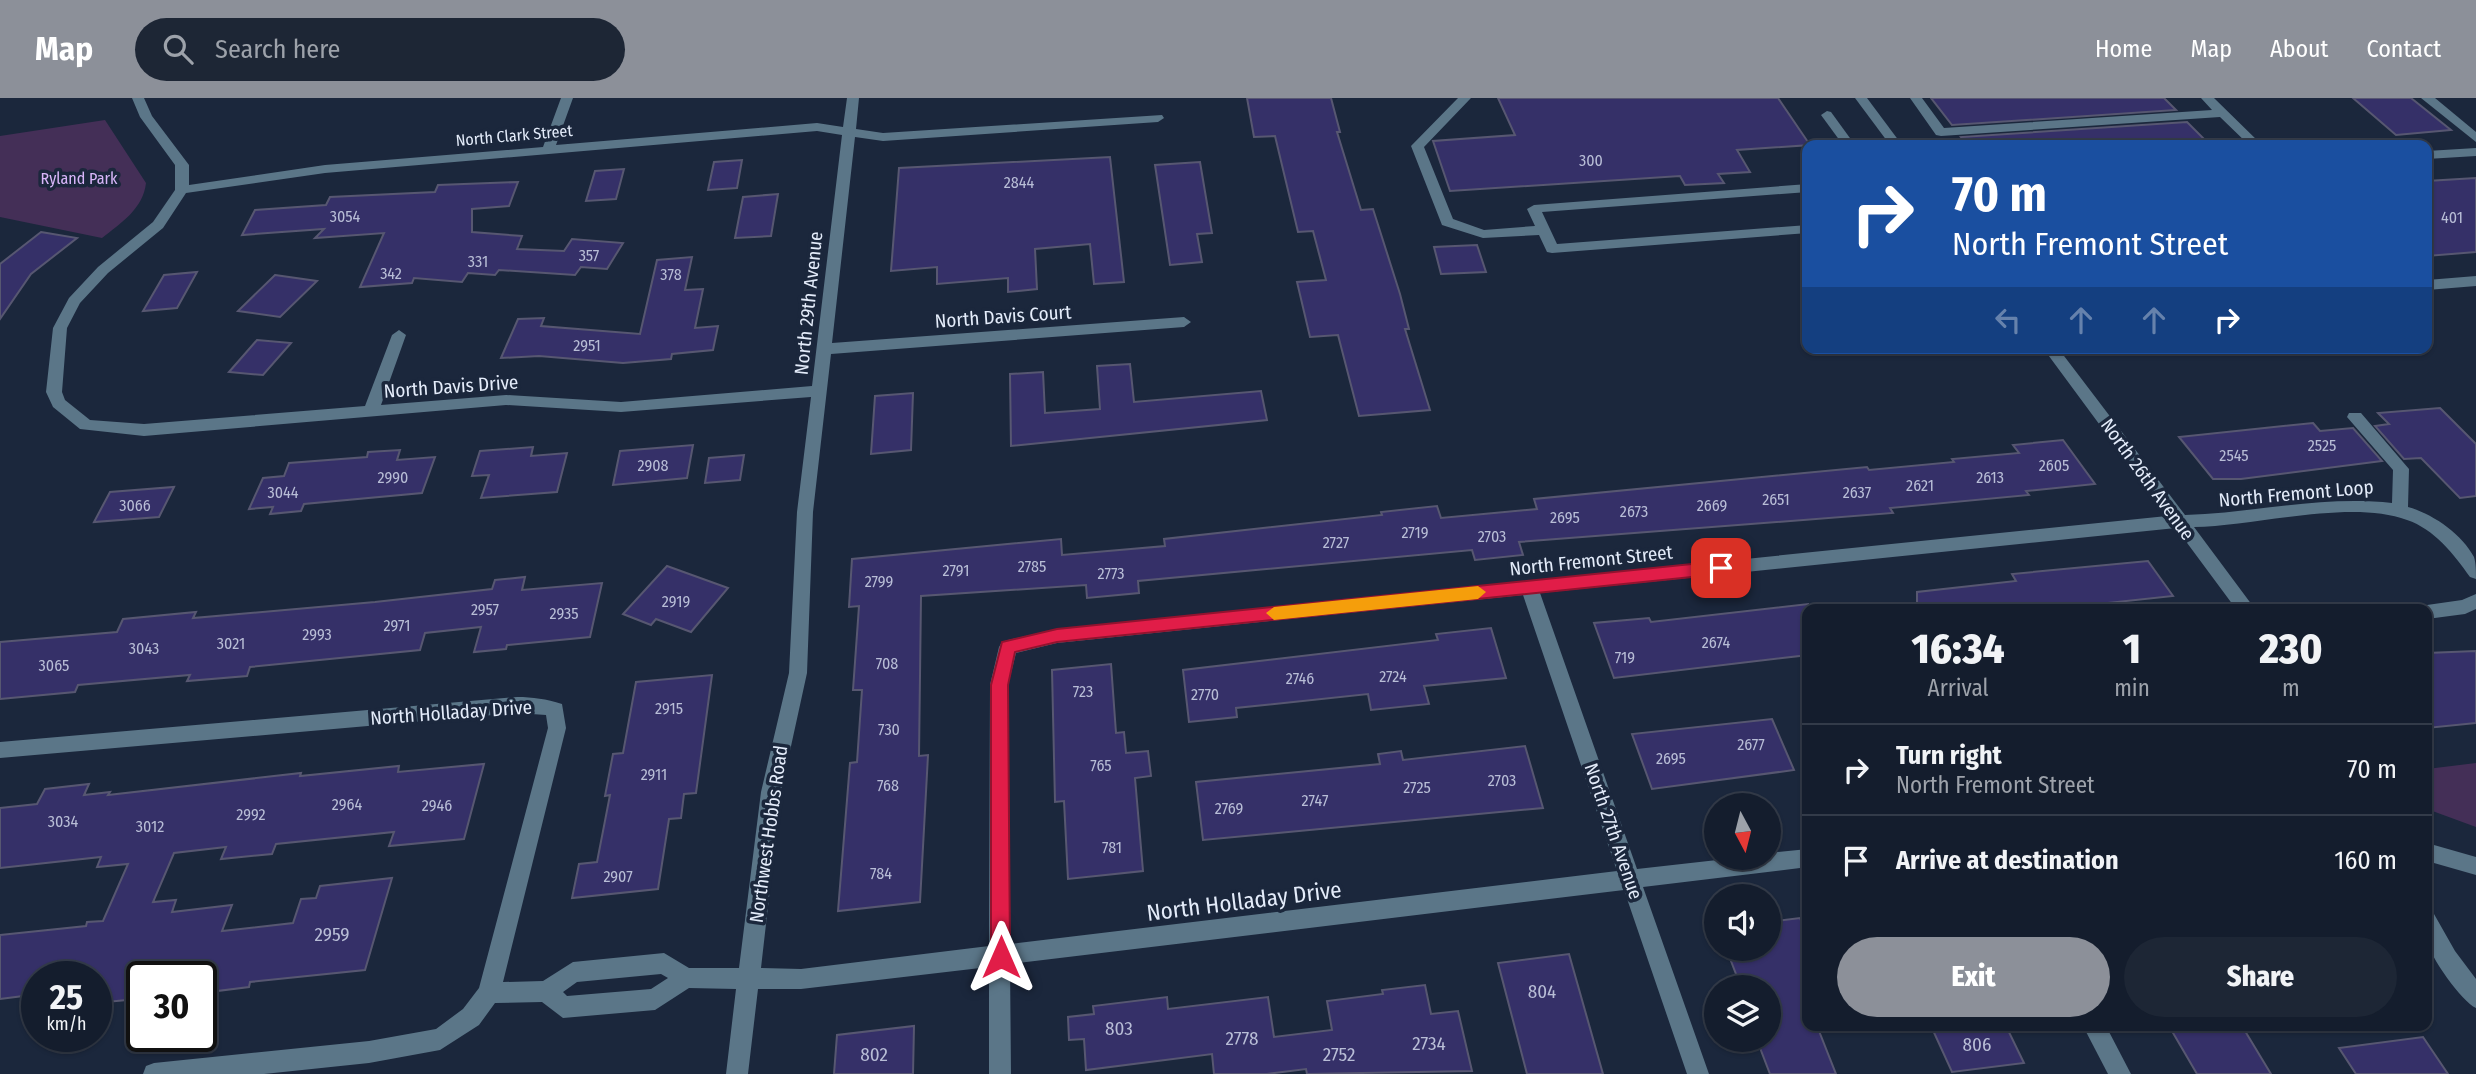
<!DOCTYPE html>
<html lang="en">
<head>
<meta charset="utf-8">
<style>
	body { margin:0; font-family:"Fira Sans Condensed",sans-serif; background:#1d2635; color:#f1f3f6; height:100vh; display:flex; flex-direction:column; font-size:26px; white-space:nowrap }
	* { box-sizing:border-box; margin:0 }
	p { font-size:23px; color:#9da2aa }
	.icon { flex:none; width:38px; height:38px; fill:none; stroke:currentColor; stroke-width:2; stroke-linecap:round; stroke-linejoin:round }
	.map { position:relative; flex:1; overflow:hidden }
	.drawer { position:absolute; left:1802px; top:506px; width:630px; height:427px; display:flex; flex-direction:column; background:#141d2d; border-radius:14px; box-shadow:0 2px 5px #0004,0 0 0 2px #333b49 }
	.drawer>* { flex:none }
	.banner { position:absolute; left:1802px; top:42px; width:630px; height:214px; border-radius:14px; box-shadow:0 2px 5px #0004,0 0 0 2px #333b49; background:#1a4fa0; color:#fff; overflow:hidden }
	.needle { width:46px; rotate:173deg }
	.fabs { position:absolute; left:1704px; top:695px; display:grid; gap:14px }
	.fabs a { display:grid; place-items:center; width:77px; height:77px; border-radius:50%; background:#141d2d; box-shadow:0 2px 5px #0004,0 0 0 2px #333b49; font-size:35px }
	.speed { position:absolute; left:21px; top:863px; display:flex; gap:14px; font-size:35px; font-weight:700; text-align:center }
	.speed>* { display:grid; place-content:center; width:91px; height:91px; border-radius:50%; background:#141d2d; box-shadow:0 2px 5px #0004,0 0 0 2px #333b49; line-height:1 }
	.speed small { font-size:18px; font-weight:400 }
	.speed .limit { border:4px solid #111; border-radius:10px; background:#fff; color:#111 }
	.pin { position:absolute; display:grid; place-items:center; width:60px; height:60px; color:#fff; margin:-30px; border-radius:14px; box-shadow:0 4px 10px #0006 }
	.me { position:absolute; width:77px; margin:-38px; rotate:0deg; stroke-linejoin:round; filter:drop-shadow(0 0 5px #0008) }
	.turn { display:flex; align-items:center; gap:24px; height:147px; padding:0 35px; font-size:32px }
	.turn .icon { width:91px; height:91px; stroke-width:2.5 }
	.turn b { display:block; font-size:49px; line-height:60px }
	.lanes { display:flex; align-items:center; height:66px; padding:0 35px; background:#0003; justify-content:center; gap:35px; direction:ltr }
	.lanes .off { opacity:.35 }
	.eta { display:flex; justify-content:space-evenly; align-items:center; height:119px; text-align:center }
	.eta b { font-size:42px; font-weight:800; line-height:49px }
	.action { display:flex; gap:14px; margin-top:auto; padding:14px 35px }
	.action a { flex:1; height:80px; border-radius:42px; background:#8c9099; color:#fff; font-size:28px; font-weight:800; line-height:80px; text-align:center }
	.action a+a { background:#1d2635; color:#f1f3f6 }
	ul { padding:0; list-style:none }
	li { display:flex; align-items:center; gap:21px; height:91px; padding:0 35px; border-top:2px solid #333b49 }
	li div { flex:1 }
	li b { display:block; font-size:26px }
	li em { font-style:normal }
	header { display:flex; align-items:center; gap:42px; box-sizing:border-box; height:98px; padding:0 35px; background:#8c9099; color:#fff }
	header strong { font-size:33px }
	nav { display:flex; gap:38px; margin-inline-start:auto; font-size:24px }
	.search { width:490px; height:63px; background:#1d2635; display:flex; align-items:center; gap:18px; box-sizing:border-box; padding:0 24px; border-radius:38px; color:#9da2aa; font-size:26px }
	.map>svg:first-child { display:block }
</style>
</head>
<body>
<header>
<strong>Map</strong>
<div class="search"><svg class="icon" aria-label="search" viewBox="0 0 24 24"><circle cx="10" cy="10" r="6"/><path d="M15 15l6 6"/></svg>Search here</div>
<nav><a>Home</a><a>Map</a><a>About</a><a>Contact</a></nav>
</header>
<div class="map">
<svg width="2476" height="976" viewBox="0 0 2476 976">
	<rect width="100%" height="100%" fill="#1b273c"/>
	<g fill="#442f57">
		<path d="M 105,22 L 146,85 C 143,111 121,125 102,140 L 0,119 L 0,38 Z"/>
		<path d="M 2476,665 L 2476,729 L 2427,711 L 2427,671 Z"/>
	</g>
	<g fill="#353068" stroke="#575771" stroke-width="2">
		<path d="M 1247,0 L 1331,0 L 1340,34 L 1337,34 L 1361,112 L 1373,111 L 1400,196 L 1409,231 L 1405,231 L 1430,312 L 1359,318 L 1338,237 L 1310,239 L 1297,184 L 1326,182 L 1313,133 L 1298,134 L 1275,38 L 1254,39 Z"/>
		<path d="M 1498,0 L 1778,0 L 1810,47 L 1737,52 L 1750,74 L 1718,76 L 1724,85 L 1685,87 L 1680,78 L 1450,93 L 1433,43 L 1515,37 Z"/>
		<path d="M 1931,0 L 2164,0 L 2176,12 L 1952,27 Z"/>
		<path d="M 2353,0 L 2411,0 L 2451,32 L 2396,37 Z"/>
		<path d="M 2187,24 L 2210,47 L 1968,47 L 1961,39 Z"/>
		<path d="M 1110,59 L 1124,184 L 1094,186 L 1090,146 L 1035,151 L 1037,191 L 1008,194 L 1008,180 L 937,186 L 937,169 L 891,173 L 899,70 Z"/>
		<path d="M 742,62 L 737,90 L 708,92 L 714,64 Z"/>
		<path d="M 1200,64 L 1212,135 L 1197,136 L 1202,164 L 1170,167 L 1155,67 Z"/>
		<path d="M 624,71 L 616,101 L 586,103 L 595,73 Z"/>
		<path d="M 2476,80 L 2476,154 L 2427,158 L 2427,83 Z"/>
		<path d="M 518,84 L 509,108 L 472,111 L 472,134 L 522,138 L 517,151 L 564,153 L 572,141 L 623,145 L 607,171 L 581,169 L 575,177 L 499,172 L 495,177 L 468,175 L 462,184 L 414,180 L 412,185 L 360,189 L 384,135 L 315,140 L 324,131 L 242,137 L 255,112 L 326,107 L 330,99 L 435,94 L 438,87 Z"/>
		<path d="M 778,96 L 771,138 L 735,140 L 743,99 Z"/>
		<path d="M 41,134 L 77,140 L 31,176 L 0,221 L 0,166 Z"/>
		<path d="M 1477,147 L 1486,174 L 1441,176 L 1434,149 Z"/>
		<path d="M 692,159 L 685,192 L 703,191 L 695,230 L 718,228 L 713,252 L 672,256 L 671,261 L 623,265 L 539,258 L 501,260 L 518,221 L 544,220 L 541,228 L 640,236 L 657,162 Z"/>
		<path d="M 197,174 L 177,210 L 143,213 L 164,177 Z"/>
		<path d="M 275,177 L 317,183 L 280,219 L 238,213 Z"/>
		<path d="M 257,242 L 291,245 L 263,277 L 229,274 Z"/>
		<path d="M 1130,266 L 1134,304 L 1261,293 L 1267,322 L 1011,348 L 1010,276 L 1043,274 L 1045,315 L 1100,311 L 1097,268 Z"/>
		<path d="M 913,295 L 911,352 L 871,356 L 875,298 Z"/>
		<path d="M 2440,310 L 2476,346 L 2476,398 L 2460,400 L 2421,360 L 2404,361 L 2375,328 L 2389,326 L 2378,315 Z"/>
		<path d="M 2313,325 L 2320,333 L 2353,330 L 2382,363 L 2241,381 L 2213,381 L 2179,339 Z"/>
		<path d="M 2063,342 L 2095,386 L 2026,393 L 2029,397 L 1890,410 L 1893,415 L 1519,444 L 1523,457 L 1475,462 L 1472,452 L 1138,483 L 1139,495 L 1087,500 L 1086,487 L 921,498 L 919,658 L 928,657 L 920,804 L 838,813 L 850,665 L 857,664 L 862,592 L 853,592 L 859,508 L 849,509 L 852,461 L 1061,441 L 1062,457 L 1165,448 L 1164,441 L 1382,417 L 1381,414 L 1437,408 L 1441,420 L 1537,411 L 1534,401 L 1867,369 L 1869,372 L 1954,364 L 1952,361 L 2019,355 L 2013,347 Z"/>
		<path d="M 693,347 L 687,380 L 613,387 L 620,353 Z"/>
		<path d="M 533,349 L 531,358 L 567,355 L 557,394 L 481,400 L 489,377 L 472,378 L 480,353 Z"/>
		<path d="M 400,352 L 397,362 L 435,359 L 422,395 L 304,406 L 301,413 L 270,416 L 273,409 L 249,411 L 263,380 L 284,378 L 289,365 L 367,359 L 368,354 Z"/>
		<path d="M 744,357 L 740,382 L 705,385 L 709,360 Z"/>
		<path d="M 174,389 L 159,419 L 94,424 L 110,394 Z"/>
		<path d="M 2148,463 L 2173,498 L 2052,511 L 1917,511 L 1917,494 L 2016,483 L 2012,476 Z"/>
		<path d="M 667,468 L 728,490 L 691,534 L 656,521 L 651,527 L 623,516 Z"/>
		<path d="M 525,479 L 522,492 L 602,485 L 590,539 L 507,547 L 506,551 L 474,554 L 481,529 L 425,535 L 420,552 L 250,569 L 247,578 L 187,583 L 190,577 L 78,587 L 75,594 L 0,601 L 0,544 L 117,534 L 123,521 L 196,514 L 193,520 L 375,504 L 492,491 L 495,482 Z"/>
		<path d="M 1808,506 L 1808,557 L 1614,580 L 1594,525 L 1649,520 L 1651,524 Z"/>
		<path d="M 1491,530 L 1506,580 L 1424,588 L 1429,606 L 1371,612 L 1368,596 L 1236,610 L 1237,619 L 1189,624 L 1183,572 L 1438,542 L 1436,536 Z"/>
		<path d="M 2476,553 L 2476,625 L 2427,630 L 2427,555 Z"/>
		<path d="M 1111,566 L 1116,635 L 1124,634 L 1126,655 L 1148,653 L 1151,678 L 1135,680 L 1143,773 L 1068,781 L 1064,703 L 1055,704 L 1052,572 Z"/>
		<path d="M 712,577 L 696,695 L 684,696 L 681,720 L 669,721 L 658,791 L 572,800 L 579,766 L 597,764 L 610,697 L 605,698 L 613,656 L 623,655 L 636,584 Z"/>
		<path d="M 1772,621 L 1794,672 L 1652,691 L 1632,636 Z"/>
		<path d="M 1525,648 L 1543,710 L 1203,742 L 1196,684 L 1380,666 L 1378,656 L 1401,653 L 1403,662 Z"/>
		<path d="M 484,666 L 464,741 L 389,748 L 394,734 L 276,746 L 272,756 L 221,761 L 226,749 L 174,755 L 153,804 L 176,802 L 172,814 L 232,807 L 222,833 L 293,825 L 301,801 L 316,800 L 320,788 L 392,780 L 365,872 L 250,884 L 249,889 L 201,895 L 201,878 L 142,878 L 137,901 L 96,905 L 96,878 L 32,878 L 23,898 L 0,901 L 0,837 L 86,828 L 87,824 L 103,823 L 128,766 L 97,769 L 101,759 L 0,770 L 0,710 L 37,706 L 45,691 L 89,686 L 84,697 L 110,694 L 108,697 L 301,675 L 300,678 L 399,668 L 398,674 Z"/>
		<path d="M 1800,820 L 1808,839 L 1808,928 L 1817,928 L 1836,976 L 1770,976 L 1757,942 L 1769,942 L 1769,889 L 1741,889 L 1726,850 L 1769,850 L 1769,824 Z"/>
		<path d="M 1569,856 L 1603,976 L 1527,976 L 1498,865 Z"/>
		<path d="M 1425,887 L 1431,916 L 1458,913 L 1472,973 L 1307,976 L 1306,971 L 1267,976 L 1214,976 L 1212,956 L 1086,972 L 1084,941 L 1069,942 L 1068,919 L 1094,916 L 1093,908 L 1167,899 L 1168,911 L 1268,899 L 1274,939 L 1332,932 L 1327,903 L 1383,896 L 1382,892 Z"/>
		<path d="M 914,928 L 913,976 L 834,976 L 837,937 Z"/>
		<path d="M 1931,928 L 2006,928 L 2024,965 L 1952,974 Z"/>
		<path d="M 2169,928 L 2242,928 L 2271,976 L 2197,976 Z"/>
		<path d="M 2423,939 L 2448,976 L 2356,976 L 2339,950 Z"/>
	</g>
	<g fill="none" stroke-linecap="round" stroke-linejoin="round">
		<g fill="#5b7688" fill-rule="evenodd">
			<path d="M 132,0 L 144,0 L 152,18 L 189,67 L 189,87 L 325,67 L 543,49 L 561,0 L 573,0 L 556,47 L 817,25 L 843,29 L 847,0 L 859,0 L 856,31 L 883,35 L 1162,17 L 1164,20 L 1158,24 L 883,43 L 855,39 L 832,245 L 1184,219 L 1191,224 L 1184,229 L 831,256 L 813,414 L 807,575 L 781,694 L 761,870 L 801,871 L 989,848 L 990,587 L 999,549 L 1002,544 L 1008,542 L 1057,531 L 2167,418 L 2043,250 L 2058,250 L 2185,417 C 2254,415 2323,397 2392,405 L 2393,372 L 2347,319 L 2349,315 L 2361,315 L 2409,371 L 2408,409 C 2433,416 2462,436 2474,459 C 2476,465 2476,474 2476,481 L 2470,479 C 2454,456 2434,431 2407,422 C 2351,401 2255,428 2194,429 L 2255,511 L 2236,511 L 2176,430 L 1540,495 L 1637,771 L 1735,760 L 1769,760 L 1769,755 L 1808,751 L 1808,769 L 1643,789 L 1709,976 L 1687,976 L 1624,792 L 1010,866 L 1011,976 L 989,976 L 989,869 L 801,891 L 758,891 L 748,976 L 726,976 L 736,891 L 689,890 L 655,912 L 563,920 L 542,904 L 495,905 L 479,927 L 440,952 L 369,965 L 264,976 L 143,976 L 146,968 L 154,965 L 369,943 L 436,931 L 463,911 L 479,890 L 548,630 L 546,617 L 517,615 L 0,660 L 0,644 L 517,599 C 533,599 546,601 562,606 L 566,630 L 503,884 L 543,883 L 573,864 L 664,855 L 689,870 L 739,870 L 761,694 L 789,575 L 797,414 L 811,299 L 621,314 L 506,307 L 144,338 L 80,331 L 53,309 L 46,294 L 53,230 L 69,200 L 98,169 L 153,124 L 175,92 L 175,67 L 140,19 ZM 817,33 L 842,37 L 812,288 L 621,304 L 506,297 L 381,307 L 406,237 L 399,232 L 392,237 L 365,308 L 144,326 L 90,322 L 65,302 L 62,294 L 67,230 L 80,205 L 108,175 L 163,130 L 186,95 L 325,75 ZM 1523,497 L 1617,773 L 1010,846 L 1008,587 L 1016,555 L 1057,545 ZM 661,876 L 668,880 L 651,891 L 567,898 L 563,894 L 577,884 Z"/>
			<path d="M 1458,0 L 1471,0 L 1424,49 L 1453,121 L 1484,132 L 1535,128 L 1527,111 L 1534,107 L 1808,86 L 1808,94 L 1542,114 L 1557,146 L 1808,127 L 1808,135 L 1552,155 L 1547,154 L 1539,137 L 1483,140 L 1442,127 L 1411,48 Z"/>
			<path d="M 1855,0 L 1867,0 L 1902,47 L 1890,47 Z"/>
			<path d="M 1910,0 L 1922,0 L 1944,30 L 2212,12 L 2201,0 L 2214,0 L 2262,47 L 2249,47 L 2220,19 L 1941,38 L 1936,37 Z"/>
			<path d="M 2421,0 L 2435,0 L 2476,34 L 2476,44 Z"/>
			<path d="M 1827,13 L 1831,14 L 1855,47 L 1843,47 L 1821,17 Z"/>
			<path d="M 2336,43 L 2356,43 L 2362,47 L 2330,47 Z"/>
			<path d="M 2476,50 L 2476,58 L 2427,61 L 2427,53 Z"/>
			<path d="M 2476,178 L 2476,188 L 2427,192 L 2427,182 Z"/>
			<path d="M 2476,496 L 2476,511 L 2465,516 L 2427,521 L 2427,511 L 2420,511 L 2427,507 L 2462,502 Z"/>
			<path d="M 2427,745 L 2476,759 L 2476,777 L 2427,763 Z"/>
			<path d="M 2427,813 L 2434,816 L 2455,853 L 2476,881 L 2476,910 C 2462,904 2429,858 2427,842 C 2426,833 2427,822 2427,813 Z"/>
			<path d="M 2083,928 L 2106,928 L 2131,976 L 2108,976 Z"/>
		</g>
	</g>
	<path fill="#e11d48" stroke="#92132f" stroke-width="2" d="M 1721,463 L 1728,470 L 1721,476 L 1057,544 L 1015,554 L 1008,587 L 1010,859 L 1008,866 L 1001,868 L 994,866 L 991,859 L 991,587 L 1002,544 L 1057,531 Z"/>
	<path fill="#f59e0b" d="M 1478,488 L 1486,494 L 1478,501 L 1274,522 L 1266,515 L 1274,509 Z"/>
	<g text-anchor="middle" stroke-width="7" stroke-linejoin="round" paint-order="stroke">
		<g font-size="16" fill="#e4ecfa" stroke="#1b273c">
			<text transform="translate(514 37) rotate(-5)" y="6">North Clark Street</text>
		</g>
		<g font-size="16" fill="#b8bdd6">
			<text x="1591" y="68">300</text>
			<text x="1019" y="90">2844</text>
			<text x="345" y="124">3054</text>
			<text x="2452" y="125">401</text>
			<text x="589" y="163">357</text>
			<text x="478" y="169">331</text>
			<text x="391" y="181">342</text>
			<text x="671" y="182">378</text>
			<text x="587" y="253">2951</text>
			<text x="2322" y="353">2525</text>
			<text x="2234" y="363">2545</text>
			<text x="653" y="373">2908</text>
			<text x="2054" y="373">2605</text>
			<text x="393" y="385">2990</text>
			<text x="1990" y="385">2613</text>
			<text x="1920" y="393">2621</text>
			<text x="283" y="400">3044</text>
			<text x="1857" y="400">2637</text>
			<text x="1776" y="407">2651</text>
			<text x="135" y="413">3066</text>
			<text x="1712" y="413">2669</text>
			<text x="1634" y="419">2673</text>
			<text x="1565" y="425">2695</text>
			<text x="1415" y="440">2719</text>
			<text x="1492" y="444">2703</text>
			<text x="1336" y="450">2727</text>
			<text x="1032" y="474">2785</text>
			<text x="956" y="478">2791</text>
			<text x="1111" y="481">2773</text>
			<text x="879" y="489">2799</text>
			<text x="676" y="509">2919</text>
			<text x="485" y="517">2957</text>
			<text x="564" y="521">2935</text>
			<text x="397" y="533">2971</text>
			<text x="317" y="542">2993</text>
			<text x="1716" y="550">2674</text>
			<text x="231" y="551">3021</text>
			<text x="144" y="556">3043</text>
			<text x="1625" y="565">719</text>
			<text x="887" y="571">708</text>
			<text x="54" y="573">3065</text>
			<text x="1393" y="584">2724</text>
			<text x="1300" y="586">2746</text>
			<text x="1083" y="599">723</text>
			<text x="1205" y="602">2770</text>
			<text x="669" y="616">2915</text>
			<text x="889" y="637">730</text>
			<text x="1751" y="652">2677</text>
			<text x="1671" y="666">2695</text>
			<text x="1101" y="673">765</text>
			<text x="654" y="682">2911</text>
			<text x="1502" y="688">2703</text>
			<text x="888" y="693">768</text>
			<text x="1417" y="695">2725</text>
			<text x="1315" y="708">2747</text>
			<text x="347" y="712">2964</text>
			<text x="437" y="713">2946</text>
			<text x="1229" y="716">2769</text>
			<text x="251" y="722">2992</text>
			<text x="63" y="729">3034</text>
			<text x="150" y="734">3012</text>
			<text x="1112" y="755">781</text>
			<text x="881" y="781">784</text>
			<text x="618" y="784">2907</text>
		</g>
		<g font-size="16" fill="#d9b6fa" stroke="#1b273c">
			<text x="79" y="86">Ryland Park</text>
		</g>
		<g font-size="19" fill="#e4ecfa" stroke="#1b273c">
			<text transform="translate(808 205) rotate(-84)" y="7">North 29th Avenue</text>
			<text transform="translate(1003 218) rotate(-4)" y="7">North Davis Court</text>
			<text transform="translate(451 288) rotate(-4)" y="7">North Davis Drive</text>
			<text transform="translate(2148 381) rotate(54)" y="7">North 26th Avenue</text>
			<text transform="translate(2296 395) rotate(-5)" y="7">North Fremont Loop</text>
			<text transform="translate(1591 462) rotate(-6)" y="7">North Fremont Street</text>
			<text transform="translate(451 614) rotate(-4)" y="7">North Holladay Drive</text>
			<text transform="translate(1614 733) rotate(71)" y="7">North 27th Avenue</text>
			<text transform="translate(768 736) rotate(-82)" y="7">Northwest Hobbs Road</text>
		</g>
		<g font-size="19" fill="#b8bdd6">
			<text x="332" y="843">2959</text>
			<text x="1542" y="900">804</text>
			<text x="1119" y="937">803</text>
			<text x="1242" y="947">2778</text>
			<text x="1429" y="952">2734</text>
			<text x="1977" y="953">806</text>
			<text x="874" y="963">802</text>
			<text x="1339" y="963">2752</text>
		</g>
		<g font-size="23" fill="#e4ecfa" stroke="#1b273c">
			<text transform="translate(1244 803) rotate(-7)" y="8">North Holladay Drive</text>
		</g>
	</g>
</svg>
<div class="fabs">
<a><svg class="needle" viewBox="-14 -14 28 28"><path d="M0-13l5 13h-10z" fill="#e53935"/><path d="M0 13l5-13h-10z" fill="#9da2aa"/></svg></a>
<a><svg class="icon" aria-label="sound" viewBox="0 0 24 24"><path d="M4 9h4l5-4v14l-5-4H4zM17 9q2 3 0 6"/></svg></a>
<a><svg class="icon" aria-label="layers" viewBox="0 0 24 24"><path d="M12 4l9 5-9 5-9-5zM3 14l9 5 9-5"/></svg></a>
</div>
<div class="speed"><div>25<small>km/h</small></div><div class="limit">30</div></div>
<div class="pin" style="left:1721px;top:470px;background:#d93025"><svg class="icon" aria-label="arrive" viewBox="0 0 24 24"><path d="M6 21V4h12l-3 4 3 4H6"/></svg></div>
<svg class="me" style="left:1001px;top:859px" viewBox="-20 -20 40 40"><path d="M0-17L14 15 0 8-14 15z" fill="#e11d48" stroke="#fff" stroke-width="4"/></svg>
<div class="banner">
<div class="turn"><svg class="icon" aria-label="right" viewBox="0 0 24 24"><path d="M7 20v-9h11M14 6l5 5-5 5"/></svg><div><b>70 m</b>North Fremont Street</div></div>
<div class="lanes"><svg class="icon off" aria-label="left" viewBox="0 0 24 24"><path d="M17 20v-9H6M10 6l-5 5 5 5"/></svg><svg class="icon off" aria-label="ahead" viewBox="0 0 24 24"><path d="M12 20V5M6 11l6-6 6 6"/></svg><svg class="icon off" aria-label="ahead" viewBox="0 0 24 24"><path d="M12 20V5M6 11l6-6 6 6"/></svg><svg class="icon" aria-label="right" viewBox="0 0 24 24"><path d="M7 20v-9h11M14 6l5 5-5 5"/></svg></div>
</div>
<section class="drawer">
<div class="eta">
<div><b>16:34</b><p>Arrival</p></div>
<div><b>1</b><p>min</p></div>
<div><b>230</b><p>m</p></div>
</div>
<ul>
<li><svg class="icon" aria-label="right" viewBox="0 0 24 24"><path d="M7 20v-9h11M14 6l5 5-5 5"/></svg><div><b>Turn right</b><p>North Fremont Street</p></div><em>70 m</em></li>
<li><svg class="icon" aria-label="arrive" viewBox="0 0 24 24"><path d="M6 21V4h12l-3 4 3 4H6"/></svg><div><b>Arrive at destination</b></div><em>160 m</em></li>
</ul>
<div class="action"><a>Exit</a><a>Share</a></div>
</section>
</div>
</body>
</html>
